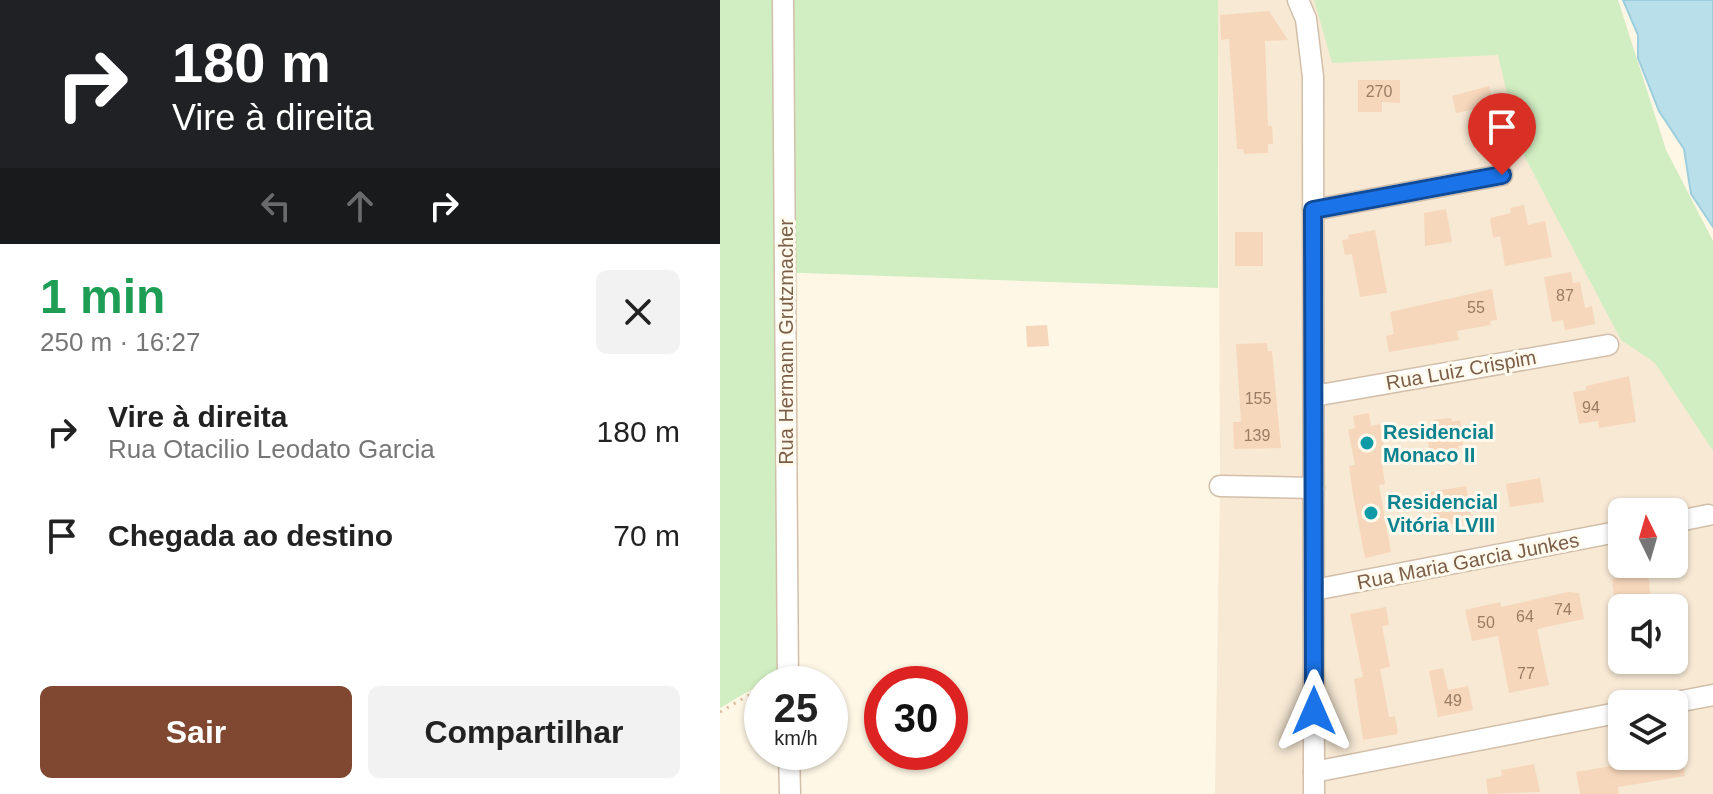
<!DOCTYPE html>
<html lang="pt">
<head>
<meta charset="utf-8">
<style>
	body { margin:0; font-family:Helvetica,sans-serif; background:#f2f2f2; color:#222; height:100vh; display:flex; flex-direction:column; font-size:30px; white-space:nowrap }
	* { box-sizing:border-box; margin:0 }
	p { font-size:26px; color:#767676 }
	.icon { flex:none; width:44px; height:44px; fill:none; stroke:currentColor; stroke-width:2; stroke-linecap:round; stroke-linejoin:round }
	.map { position:relative; flex:1; overflow:hidden }
	.drawer { display:flex; flex-direction:column; background:#fff; width:720px }
	.drawer>* { flex:none }
	.guide { background:#202124; color:#fff; overflow:hidden }
	.needle { width:52px; rotate:355deg }
	.controls { position:absolute; left:888px; top:498px; display:grid; gap:16px }
	.controls a { display:grid; place-items:center; width:80px; height:80px; border-radius:12px; background:#fff; box-shadow:0 2px 6px #0004; font-size:40px }
	.speed { position:absolute; left:24px; top:666px; display:flex; gap:16px; font-size:40px; font-weight:700; text-align:center }
	.speed>* { display:grid; place-content:center; width:104px; height:104px; border-radius:50%; background:#fff; box-shadow:0 2px 6px #0004; line-height:1 }
	.speed small { font-size:20px; font-weight:400 }
	.speed .limit { border:12px solid #d22; background:#fff; color:#111 }
	.pin { position:absolute; display:grid; place-items:center; width:68px; height:68px; color:#fff; margin:-82px -34px; border-radius:50% 50% 50% 0; rotate:-45deg; box-shadow:0 0 8px #0007 }
	.pin .icon { rotate:45deg }
	.me { position:absolute; width:88px; margin:-44px; rotate:0deg; stroke-linejoin:round; filter:drop-shadow(0 0 6px #0008) }
	.turn { display:flex; align-items:center; gap:28px; height:168px; padding:0 40px; font-size:36px }
	.turn .icon { width:104px; height:104px; stroke-width:2.5 }
	.turn b { display:block; font-size:56px; line-height:68px }
	.lanes { display:flex; align-items:center; height:76px; padding:0 40px; background:#0003; justify-content:center; gap:40px; direction:ltr }
	.lanes .off { opacity:.35 }
	.round { display:grid; place-items:center; flex:none; width:84px; height:84px; border-radius:12px; background:#f2f2f2 }
	.headline { display:flex; align-items:center; justify-content:space-between; height:136px; padding:0 40px }
	h1 { font-size:48px; font-weight:700; line-height:60px; color:#1e9e55 }
	.cta { display:flex; gap:16px; margin-top:auto; padding:16px 40px }
	.cta a { flex:1; height:92px; border-radius:12px; background:#804830; color:#fff; font-size:32px; font-weight:700; line-height:92px; text-align:center }
	.cta a+a { background:#f2f2f2; color:#222 }
	ul { padding:0; list-style:none }
	li { display:flex; align-items:center; gap:24px; height:104px; padding:0 40px }
	li div { flex:1 }
	li b { display:block; font-size:30px }
	li em { font-style:normal }
	main { display:flex; flex:1; min-height:0 }
	.map>svg:first-child { display:block }
</style>
</head>
<body>
<main>
<section class="drawer">
<div class="guide">
<div class="turn"><svg class="icon" aria-label="right" viewBox="0 0 24 24"><path d="M7 20v-9h11M14 6l5 5-5 5"/></svg><div><b>180 m</b>Vire à direita</div></div>
<div class="lanes"><svg class="icon off" aria-label="left" viewBox="0 0 24 24"><path d="M17 20v-9H6M10 6l-5 5 5 5"/></svg><svg class="icon off" aria-label="ahead" viewBox="0 0 24 24"><path d="M12 20V5M6 11l6-6 6 6"/></svg><svg class="icon" aria-label="right" viewBox="0 0 24 24"><path d="M7 20v-9h11M14 6l5 5-5 5"/></svg></div>
</div>
<div class="headline"><div><h1>1 min</h1><p>250 m · 16:27</p></div><a class="round"><svg class="icon" aria-label="close" viewBox="0 0 24 24"><path d="M6 6l12 12M18 6L6 18"/></svg></a></div>
<ul>
<li><svg class="icon" aria-label="right" viewBox="0 0 24 24"><path d="M7 20v-9h11M14 6l5 5-5 5"/></svg><div><b>Vire à direita</b><p>Rua Otacilio Leodato Garcia</p></div><em>180 m</em></li>
<li><svg class="icon" aria-label="arrive" viewBox="0 0 24 24"><path d="M6 21V4h12l-3 4 3 4H6"/></svg><div><b>Chegada ao destino</b></div><em>70 m</em></li>
</ul>
<div class="cta"><a>Sair</a><a>Compartilhar</a></div>
</section>
<div class="map">
<svg width="993" height="794" viewBox="0 0 993 794">
	<rect width="100%" height="100%" fill="#fef7e6"/>
	<path fill="#f7e9d4" fill-rule="evenodd" d="M 498,0 L 898,0 L 946,150 L 993,242 L 993,794 L 495,794 L 500,486 ZM 902,512 L 954,512 L 954,564 L 902,564 ZM 902,608 L 954,608 L 954,660 L 902,660 ZM 902,704 L 954,704 L 954,756 L 902,756 Z"/>
	<g fill="#d1eec2">
		<path d="M 0,0 L 498,0 L 498,288 L 54,272 L 68,653 L 54,676 L 0,708 Z"/>
		<path d="M 594,0 L 898,0 L 946,150 L 993,241 L 993,451 L 935,363 L 901,340 L 800,148 L 778,55 L 612,63 Z"/>
	</g>
	<path fill="#b8dfea" stroke="#9dcedd" stroke-width="2" d="M 903,0 L 993,0 L 993,227 L 971,194 L 964,149 L 939,111 L 918,58 L 918,35 Z"/>
	<g fill="#f6d7bb">
		<path d="M 549,11 L 568,40 L 545,41 L 548,126 L 552,126 L 553,144 L 548,144 L 548,153 L 524,154 L 523,149 L 517,149 L 509,39 L 501,40 L 500,15 Z"/>
		<path d="M 638,80 L 680,80 L 680,103 L 662,102 L 662,112 L 638,112 Z"/>
		<path d="M 769,86 L 774,105 L 736,113 L 732,96 Z"/>
		<path d="M 804,205 L 808,225 L 825,221 L 832,257 L 785,266 L 780,236 L 773,238 L 770,218 L 791,213 L 790,208 Z"/>
		<path d="M 726,209 L 732,242 L 705,246 L 704,213 Z"/>
		<path d="M 655,230 L 667,293 L 640,297 L 632,254 L 625,255 L 622,240 L 629,239 L 628,235 Z"/>
		<rect x="515" y="232" width="28" height="34"/>
		<path d="M 851,272 L 853,283 L 860,282 L 865,308 L 872,306 L 875,324 L 845,330 L 843,320 L 832,322 L 824,277 Z"/>
		<path d="M 772,289 L 777,320 L 770,321 L 771,325 L 737,331 L 739,340 L 669,352 L 666,336 L 674,334 L 670,312 Z"/>
		<path d="M 327,325 L 329,346 L 307,347 L 306,326 Z"/>
		<path d="M 547,343 L 548,351 L 552,351 L 561,448 L 514,449 L 513,422 L 521,422 L 516,344 Z"/>
		<path d="M 909,376 L 916,422 L 879,428 L 878,421 L 859,424 L 853,392 L 866,390 L 866,386 Z"/>
		<path d="M 649,413 L 651,426 L 660,424 L 666,457 L 661,458 L 665,484 L 659,485 L 671,552 L 645,558 L 633,495 L 629,466 L 635,465 L 628,430 L 635,428 L 633,416 Z"/>
		<path d="M 731,418 L 732,422 L 740,420 L 743,445 L 738,446 L 739,452 L 710,456 L 706,426 L 714,425 L 713,420 Z"/>
		<path d="M 820,478 L 824,502 L 790,507 L 786,484 Z"/>
		<path d="M 746,486 L 752,520 L 716,527 L 710,492 Z"/>
		<path d="M 917,572 L 917,576 L 928,574 L 931,600 L 895,605 L 892,579 Z"/>
		<path d="M 848,592 L 859,593 L 864,619 L 817,629 L 829,685 L 789,693 L 778,636 L 752,641 L 745,610 L 780,602 L 781,607 Z"/>
		<path d="M 666,607 L 669,625 L 662,626 L 670,667 L 660,669 L 669,717 L 675,716 L 678,734 L 643,740 L 634,679 L 643,677 L 630,614 Z"/>
		<path d="M 723,668 L 728,690 L 748,686 L 753,710 L 718,717 L 709,671 Z"/>
		<path d="M 895,756 L 962,756 L 965,776 L 898,787 L 899,794 L 860,794 L 856,772 L 897,765 Z"/>
		<path d="M 814,764 L 820,792 L 768,794 L 766,779 L 782,776 L 781,770 Z"/>
	</g>
	<g fill="none" stroke-linecap="round" stroke-linejoin="round">
		<g stroke="#d2bfaa" stroke-width="23">
			<g id="street">
				<path d="M 63,0 L 68,684"/>
				<path d="M 578,0 L 586,19 L 593,77 L 594,794"/>
				<path d="M 593,210 L 782,175"/>
				<path d="M 594,396 L 888,345"/>
				<path d="M 500,486 L 594,488"/>
				<path d="M 954,522 L 988,515"/>
				<path d="M 594,590 L 902,531"/>
				<path d="M 946,704 L 993,695"/>
				<path d="M 69,752 L 70,794"/>
				<path d="M 594,772 L 902,712"/>
			</g>
		</g>
		<path stroke="#dcbb9d" stroke-width="3" stroke-dasharray="2 6" stroke-linecap="butt" d="M 0,712 L 29,695 L 47,676"/>
		<use href="#street" stroke="#fff" stroke-width="20"/>
	</g>
	<g fill="none" stroke-linecap="round" stroke-linejoin="round">
		<g stroke="#114b97" stroke-width="20">
			<path id="route" d="M 594,711 L 593,210 L 782,175"/>
		</g>
		<use href="#route" stroke="#1a73e8" stroke-width="14"/>
	</g>
	<g fill="#0f9aa8" stroke="#fffaee" stroke-width="3">
		<circle cx="647" cy="443" r="8"/>
		<circle cx="651" cy="513" r="8"/>
	</g>
	<g text-anchor="middle" stroke-width="6" stroke-linejoin="round" paint-order="stroke">
		<g font-size="16" fill="#9a7c65">
			<text x="659" y="97">270</text>
			<text x="845" y="301">87</text>
			<text x="756" y="313">55</text>
			<text x="538" y="404">155</text>
			<text x="871" y="413">94</text>
			<text x="537" y="441">139</text>
			<text x="843" y="615">74</text>
			<text x="805" y="622">64</text>
			<text x="766" y="628">50</text>
			<text x="806" y="679">77</text>
			<text x="733" y="706">49</text>
		</g>
		<g font-size="20" fill="#7b5e48" stroke="#fffaee">
			<text transform="translate(66 342) rotate(-90)" y="7">Rua Hermann Grutzmacher</text>
			<text transform="translate(741 370) rotate(-10)" y="7">Rua Luiz Crispim</text>
			<text transform="translate(748 561) rotate(-11)" y="7">Rua Maria Garcia Junkes</text>
		</g>
		<g font-size="20" font-weight="bold" fill="#0d838f" stroke="#fffaee" text-anchor="start">
			<text x="663" y="439">Residencial<tspan x="663" dy="23">Monaco II</tspan></text>
			<text x="667" y="509">Residencial<tspan x="667" dy="23">Vitória LVIII</tspan></text>
		</g>
	</g>
</svg>
<div class="controls">
<a><svg class="needle" viewBox="-14 -14 28 28"><path d="M0-13l5 13h-10z" fill="#e53935"/><path d="M0 13l5-13h-10z" fill="#767676"/></svg></a>
<a><svg class="icon" aria-label="sound" viewBox="0 0 24 24"><path d="M4 9h4l5-4v14l-5-4H4zM17 9q2 3 0 6"/></svg></a>
<a><svg class="icon" aria-label="layers" viewBox="0 0 24 24"><path d="M12 4l9 5-9 5-9-5zM3 14l9 5 9-5"/></svg></a>
</div>
<div class="speed"><div>25<small>km/h</small></div><div class="limit">30</div></div>
<div class="pin" style="left:782px;top:175px;background:#d93025"><svg class="icon" aria-label="arrive" viewBox="0 0 24 24"><path d="M6 21V4h12l-3 4 3 4H6"/></svg></div>
<svg class="me" style="left:594px;top:711px" viewBox="-20 -20 40 40"><path d="M0-17L14 15 0 8-14 15z" fill="#1a73e8" stroke="#fff" stroke-width="4"/></svg>
</div>
</main>
</body>
</html>
